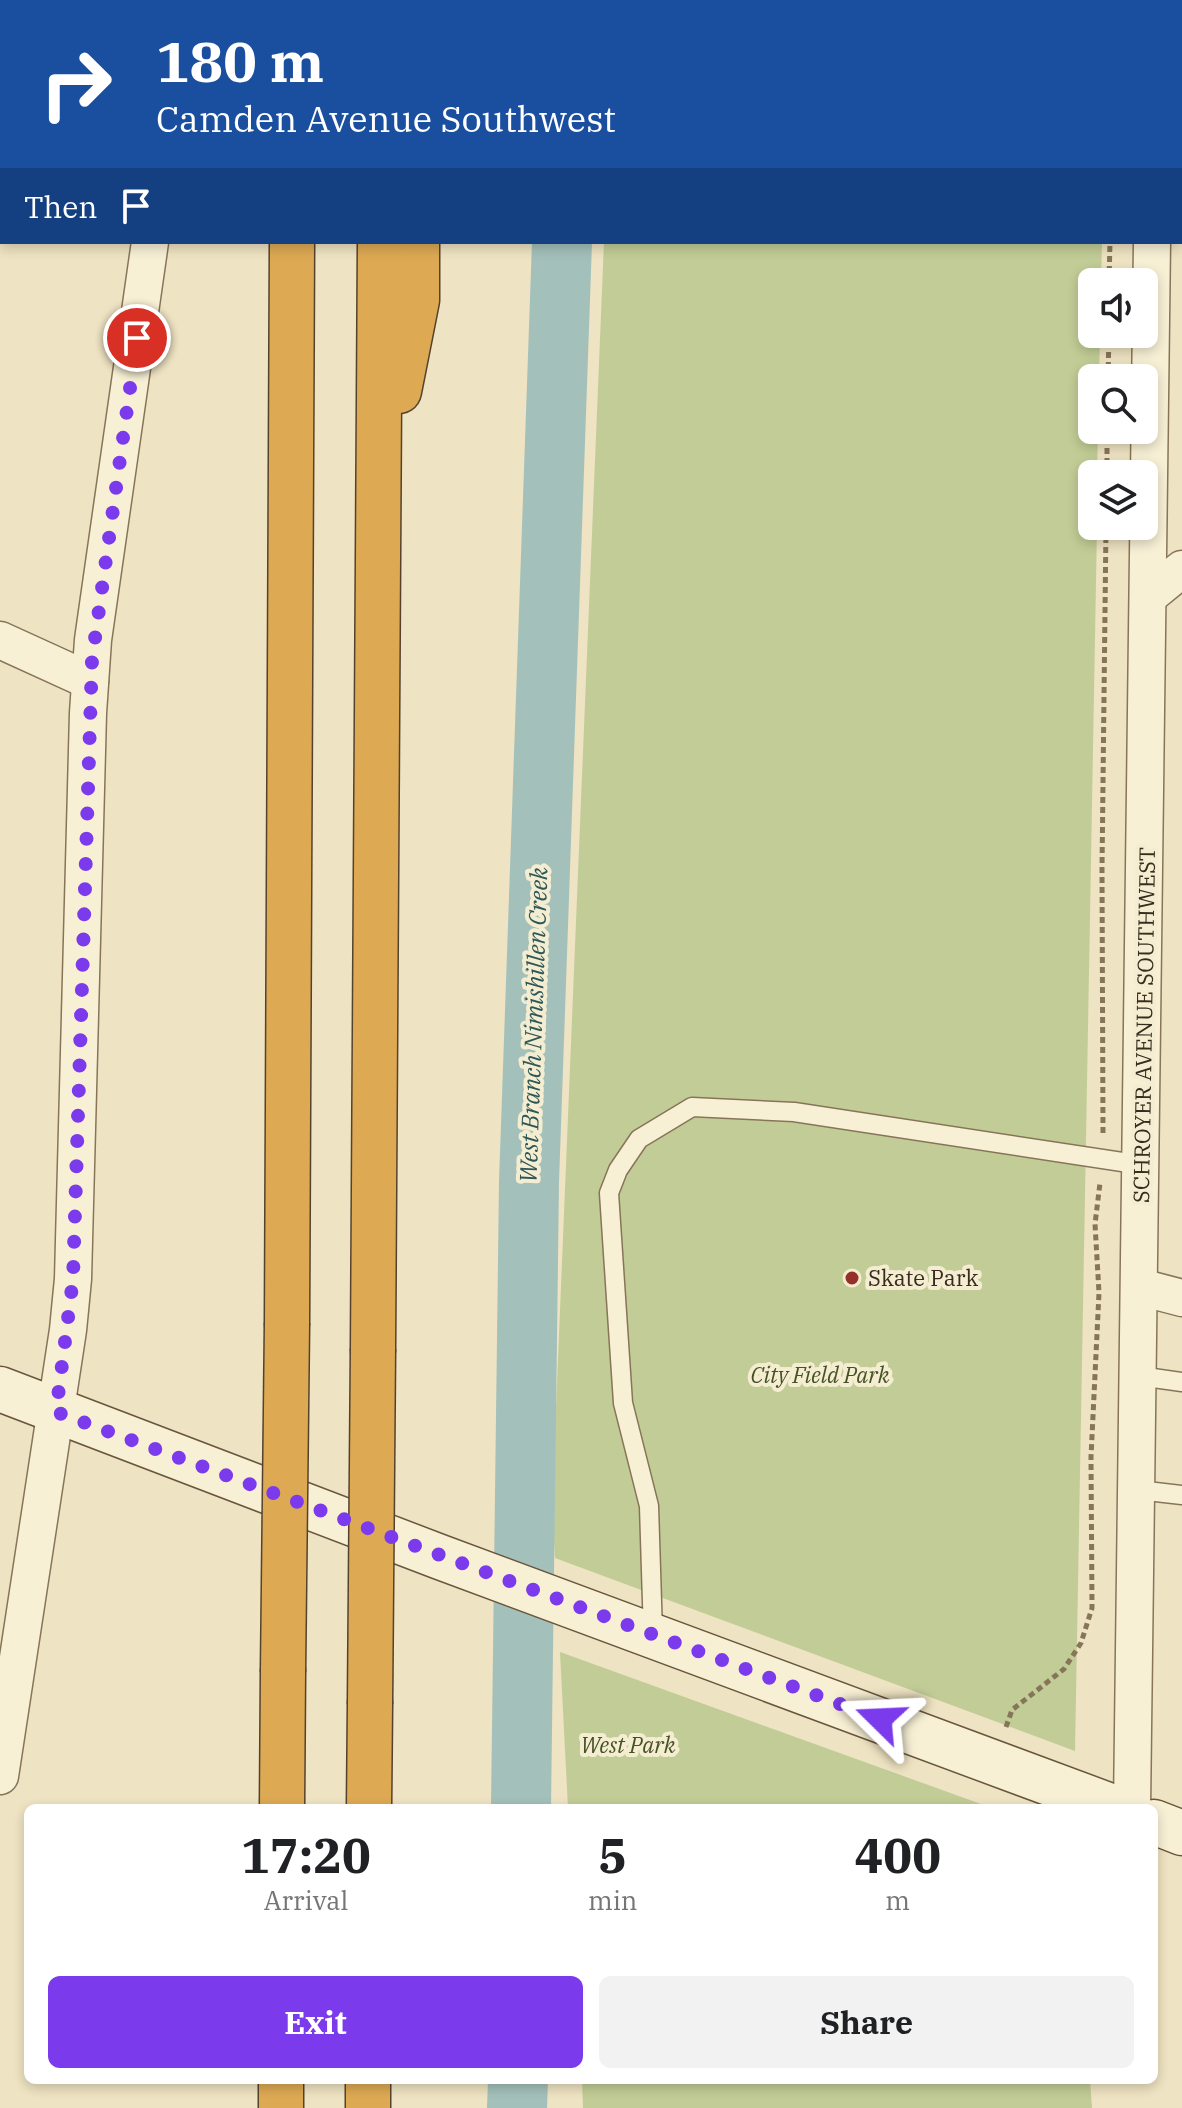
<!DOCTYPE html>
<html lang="en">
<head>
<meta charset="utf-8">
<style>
	body { margin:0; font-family:"IBM Plex Serif",serif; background:#f2f2f2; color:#202124; height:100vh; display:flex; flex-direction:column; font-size:30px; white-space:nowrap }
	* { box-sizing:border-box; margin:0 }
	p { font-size:26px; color:#757577 }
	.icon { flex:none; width:44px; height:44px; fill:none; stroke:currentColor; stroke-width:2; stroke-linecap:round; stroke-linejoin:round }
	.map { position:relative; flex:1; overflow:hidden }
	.panel { position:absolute; left:24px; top:1804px; width:1134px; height:280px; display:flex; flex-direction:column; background:#fff; border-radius:12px; box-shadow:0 4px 12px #0003 }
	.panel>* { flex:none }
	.top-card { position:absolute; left:0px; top:0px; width:1182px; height:244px; box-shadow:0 4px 12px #0003; background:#1a4fa0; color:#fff; overflow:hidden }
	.fabs { position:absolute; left:1078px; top:268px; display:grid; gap:16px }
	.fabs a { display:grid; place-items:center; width:80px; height:80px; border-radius:12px; background:#fff; box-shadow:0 4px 12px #0003; font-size:40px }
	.pin { position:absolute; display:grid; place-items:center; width:68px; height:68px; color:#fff; margin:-34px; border:4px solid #fff; border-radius:50%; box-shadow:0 2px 8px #0007 }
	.me { position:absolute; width:88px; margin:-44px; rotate:291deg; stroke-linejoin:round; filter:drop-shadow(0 0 6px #0008) }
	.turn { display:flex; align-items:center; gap:28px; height:168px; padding:0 24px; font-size:36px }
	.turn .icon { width:104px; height:104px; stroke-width:2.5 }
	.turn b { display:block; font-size:56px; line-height:68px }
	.then { display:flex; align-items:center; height:76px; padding:0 24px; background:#0003; gap:16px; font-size:30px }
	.eta { display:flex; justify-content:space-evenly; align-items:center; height:136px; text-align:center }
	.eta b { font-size:48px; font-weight:800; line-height:56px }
	.action { display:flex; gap:16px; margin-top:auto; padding:16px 24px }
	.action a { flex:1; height:92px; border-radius:12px; background:#7c3aed; color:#fff; font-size:32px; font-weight:800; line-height:92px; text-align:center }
	.action a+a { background:#f2f2f2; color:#202124 }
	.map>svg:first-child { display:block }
</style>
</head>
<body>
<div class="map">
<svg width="1182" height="2108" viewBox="0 0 1182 2108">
	<rect width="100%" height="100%" fill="#eee3c2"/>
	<g fill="#c2cc96">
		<path d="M 614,0 L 1106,0 L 614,2 Z"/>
		<path d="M 604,242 L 1102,242 L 1101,282 L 1092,282 L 1092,334 L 1100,334 L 1099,378 L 1092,378 L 1092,430 L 1098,430 L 1097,474 L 1092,474 L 1092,526 L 1097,526 L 1075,1751 L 555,1558 L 552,1505 Z"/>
		<path d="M 560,1652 L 992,1808 L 568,1808 Z"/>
		<path d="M 582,2080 L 1090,2080 L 1092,2108 L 583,2108 Z"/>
	</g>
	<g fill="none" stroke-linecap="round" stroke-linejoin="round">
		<g stroke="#a4c0ba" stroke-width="60">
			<path d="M 572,0 L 572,2"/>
			<path d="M 521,1808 L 529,1182 L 562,242"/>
			<path d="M 517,2108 L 518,2080"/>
		</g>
		<g stroke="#877559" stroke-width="21">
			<g id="lane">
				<path d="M 1139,1376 L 1182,1382"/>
				<path d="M 1138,1490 L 1182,1495"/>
				<path d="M 653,1634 L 649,1506 L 623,1403 L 609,1193 L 618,1170 L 639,1139 L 692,1107 L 794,1112 L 1142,1165"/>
			</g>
		</g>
		<g stroke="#877559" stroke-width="39">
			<g id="street">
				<path d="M 178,2 L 178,0"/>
				<path d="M 1154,2 L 1154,0"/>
				<path d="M 1180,67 L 1182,67"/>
				<path d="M 1149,596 L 1182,569"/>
				<path d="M 0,640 L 90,681"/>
				<path d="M 1140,1287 L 1182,1298"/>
				<path d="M 0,1776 L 68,1330 L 73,1279 L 88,713 L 93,640 L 150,242"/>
				<path d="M 1132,1808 L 1152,242"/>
			</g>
		</g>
		<g stroke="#69563c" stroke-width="47">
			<g id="secondary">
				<path d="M 0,1389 L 440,1557 L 1116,1808"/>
				<path d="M 1154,1822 L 1182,1833"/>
			</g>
		</g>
		<g stroke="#55422e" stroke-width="47">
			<g id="highway">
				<path d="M 381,0 L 381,2"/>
				<path d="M 293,2 L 293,0"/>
				<path d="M 417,2 L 417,0"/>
				<path d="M 399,391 L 417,300 L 417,242"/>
				<path d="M 287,1323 L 292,242"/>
				<path d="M 373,1349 L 380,242"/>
				<path d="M 282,1808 L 283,1672"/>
				<path d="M 369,1808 L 370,1704"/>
				<path d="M 281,2108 L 281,2080"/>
				<path d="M 368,2108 L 368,2080"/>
			</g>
		</g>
		<g stroke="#877559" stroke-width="5" stroke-dasharray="6 4" stroke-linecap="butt">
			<path d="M 1112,2 L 1112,0"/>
			<path d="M 1109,282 L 1110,242"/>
			<path d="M 1108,378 L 1109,334"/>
			<path d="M 1107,474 L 1107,430"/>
			<path d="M 1103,1133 L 1102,869 L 1106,526"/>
			<path d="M 1006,1727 L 1012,1710 L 1064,1669 L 1081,1643 L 1092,1608 L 1091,1457 L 1099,1293 L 1095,1224 L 1100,1183"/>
		</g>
		<use href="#lane" stroke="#f8f0d5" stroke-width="18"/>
		<use href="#street" stroke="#f8f0d5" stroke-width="36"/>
		<use href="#secondary" stroke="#f8f0d5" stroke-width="44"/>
		<use href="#highway" stroke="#dda953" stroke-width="44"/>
		<g stroke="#55422e" stroke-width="47" stroke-linecap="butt">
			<g id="highway-bridge">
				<path d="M 283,1672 L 287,1323"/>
				<path d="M 370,1704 L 373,1349"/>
			</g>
		</g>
		<use href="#highway-bridge" stroke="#dda953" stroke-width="44"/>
	</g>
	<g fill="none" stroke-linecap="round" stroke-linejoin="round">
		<path stroke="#7c3aed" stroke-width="14" stroke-dasharray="0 25.2" d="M 137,338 L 92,660 L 73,1279 L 56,1412 L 880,1719"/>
	</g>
	<circle fill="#96302a" stroke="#f5edd1" stroke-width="3" cx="852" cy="1278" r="8"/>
	<g text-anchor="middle" stroke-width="8" stroke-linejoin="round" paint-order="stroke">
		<g font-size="22" fill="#372c1d" stroke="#f5edd1">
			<text transform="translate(1144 1025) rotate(-89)" y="8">SCHROYER AVENUE SOUTHWEST</text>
		</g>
		<g font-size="22" fill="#372c1d" stroke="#f5edd1" text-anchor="start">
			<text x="868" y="1286">Skate Park</text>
		</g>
		<g font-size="22" font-style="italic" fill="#445324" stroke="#f5edd1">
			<text x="820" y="1383">City Field Park</text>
			<text x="628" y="1753">West Park</text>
		</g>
		<g font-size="24" font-style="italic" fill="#2d5757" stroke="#f5edd1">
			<text transform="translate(534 1025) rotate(-88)" y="8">West Branch Nimishillen Creek</text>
		</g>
	</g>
</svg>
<div class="fabs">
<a><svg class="icon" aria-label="sound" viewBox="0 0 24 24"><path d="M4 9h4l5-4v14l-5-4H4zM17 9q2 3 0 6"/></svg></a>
<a><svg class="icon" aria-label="search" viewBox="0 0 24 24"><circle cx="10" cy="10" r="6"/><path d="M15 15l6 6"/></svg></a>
<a><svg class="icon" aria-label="layers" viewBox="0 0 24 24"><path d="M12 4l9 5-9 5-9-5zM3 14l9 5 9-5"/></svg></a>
</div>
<div class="pin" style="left:137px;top:338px;background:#d93025"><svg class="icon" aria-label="arrive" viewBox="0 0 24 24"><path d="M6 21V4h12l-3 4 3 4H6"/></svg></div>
<svg class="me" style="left:880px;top:1719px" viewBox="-20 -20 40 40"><path d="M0-17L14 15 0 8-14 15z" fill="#7c3aed" stroke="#fff" stroke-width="4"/></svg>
<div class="top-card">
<div class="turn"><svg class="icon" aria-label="right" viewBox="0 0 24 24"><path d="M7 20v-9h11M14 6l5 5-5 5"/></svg><div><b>180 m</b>Camden Avenue Southwest</div></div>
<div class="then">Then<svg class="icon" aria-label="arrive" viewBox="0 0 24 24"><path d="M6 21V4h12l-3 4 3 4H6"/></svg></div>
</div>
<section class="panel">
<div class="eta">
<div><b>17:20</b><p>Arrival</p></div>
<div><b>5</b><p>min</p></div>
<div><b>400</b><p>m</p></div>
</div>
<div class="action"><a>Exit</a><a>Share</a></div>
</section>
</div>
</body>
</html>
